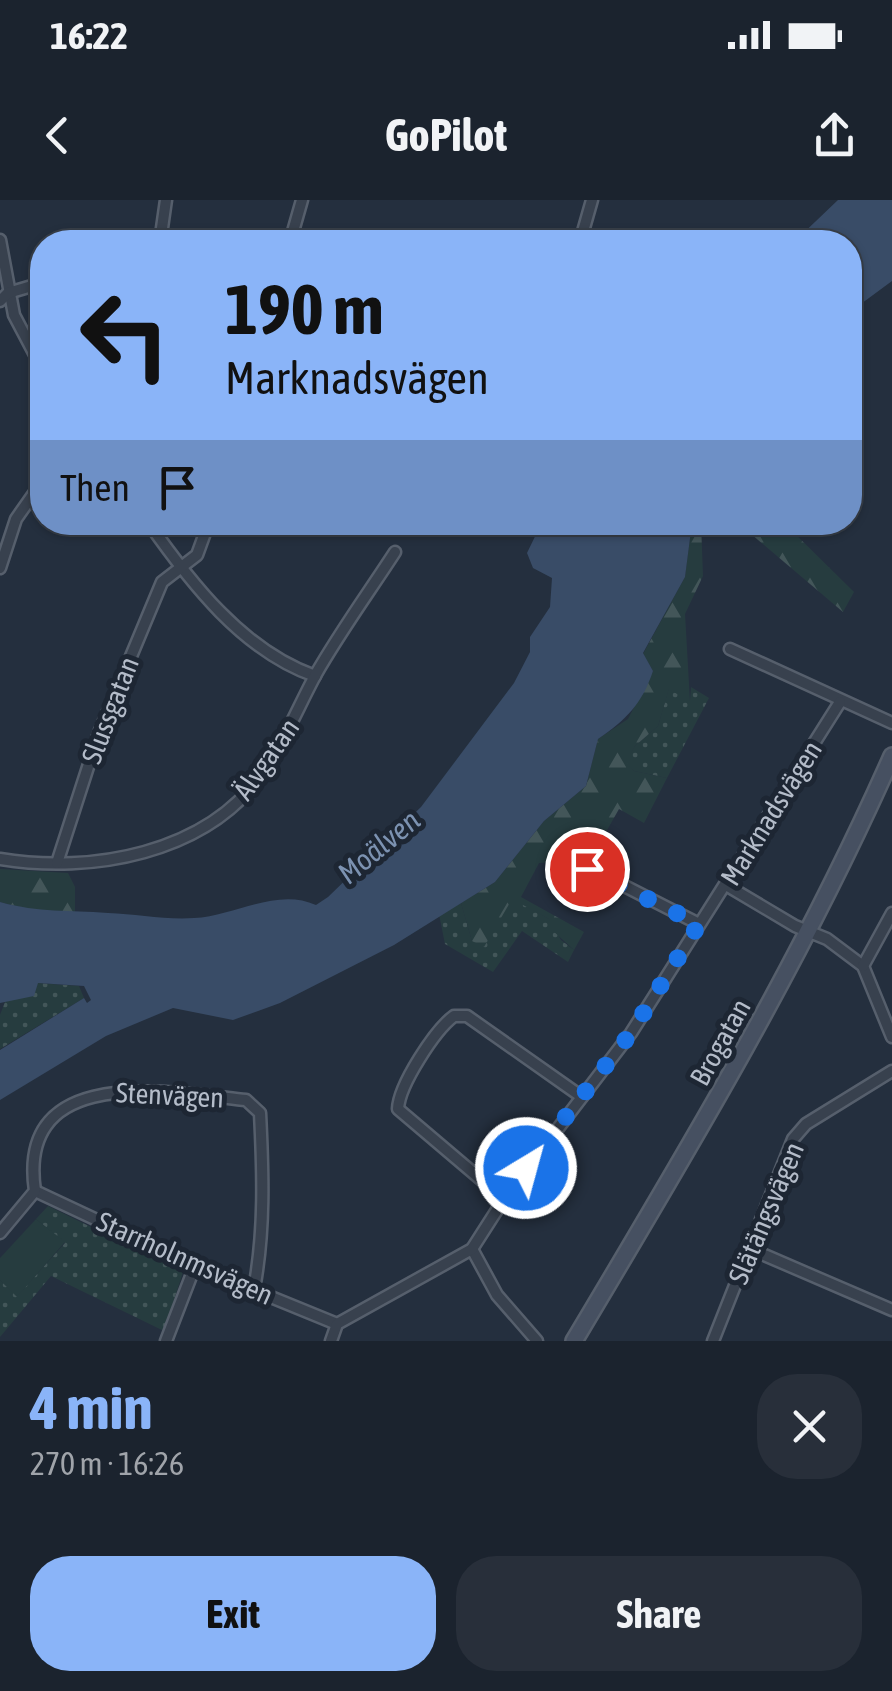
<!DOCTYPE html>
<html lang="en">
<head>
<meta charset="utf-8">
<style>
	body { margin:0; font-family:"Asap Condensed",sans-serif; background:#282f3a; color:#f1f3f6; height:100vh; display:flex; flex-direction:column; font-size:38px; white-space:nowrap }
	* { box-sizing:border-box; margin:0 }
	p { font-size:32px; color:#a0a4aa }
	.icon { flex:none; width:55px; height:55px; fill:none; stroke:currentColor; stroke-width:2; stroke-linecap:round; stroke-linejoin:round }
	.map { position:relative; height:1141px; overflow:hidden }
	.panel { display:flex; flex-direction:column; background:#1b232e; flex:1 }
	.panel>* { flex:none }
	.hud { position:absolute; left:30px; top:30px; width:832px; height:305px; border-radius:40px; box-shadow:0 2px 8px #0004,0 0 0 2px #39404a; background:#8ab4f8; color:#111; overflow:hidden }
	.pin { position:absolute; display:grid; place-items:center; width:85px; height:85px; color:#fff; margin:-42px; border:5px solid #fff; border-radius:50%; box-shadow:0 2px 10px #0007 }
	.me { position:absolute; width:110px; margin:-55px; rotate:37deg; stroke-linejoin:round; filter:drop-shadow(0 0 8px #0008) }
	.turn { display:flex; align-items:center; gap:35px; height:210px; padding:0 30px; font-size:45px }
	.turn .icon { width:130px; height:130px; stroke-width:2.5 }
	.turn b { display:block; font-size:70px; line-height:85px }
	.then { display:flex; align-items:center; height:95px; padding:0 30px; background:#0003; gap:20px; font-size:38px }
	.round { display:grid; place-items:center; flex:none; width:105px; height:105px; border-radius:40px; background:#282f3a }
	.headline { display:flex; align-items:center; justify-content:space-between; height:170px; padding:0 30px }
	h1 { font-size:60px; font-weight:700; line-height:75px; color:#8ab4f8 }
	.primary-button { display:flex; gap:20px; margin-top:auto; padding:20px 30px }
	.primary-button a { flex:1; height:115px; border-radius:40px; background:#8ab4f8; color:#111; font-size:40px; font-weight:700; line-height:115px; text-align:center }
	.primary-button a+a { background:#282f3a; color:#f1f3f6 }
	.status { display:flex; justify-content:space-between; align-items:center; height:70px; padding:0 50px; background:#1b232e; direction:ltr }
	.status svg { height:28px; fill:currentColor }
	header { display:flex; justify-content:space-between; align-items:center; height:130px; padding:0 30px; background:#1b232e; font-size:45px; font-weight:700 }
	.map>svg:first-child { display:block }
</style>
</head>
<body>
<div class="status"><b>16:22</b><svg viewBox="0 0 49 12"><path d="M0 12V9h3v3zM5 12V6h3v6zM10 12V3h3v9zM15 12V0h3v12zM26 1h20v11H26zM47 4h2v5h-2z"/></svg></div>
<header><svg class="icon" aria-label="back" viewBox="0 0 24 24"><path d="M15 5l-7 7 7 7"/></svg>GoPilot<svg class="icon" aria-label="share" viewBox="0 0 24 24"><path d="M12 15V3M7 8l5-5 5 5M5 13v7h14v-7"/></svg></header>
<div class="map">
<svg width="892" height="1141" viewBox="0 0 892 1141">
	<defs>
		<pattern id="grass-dots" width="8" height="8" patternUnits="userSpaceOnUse" patternTransform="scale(2.5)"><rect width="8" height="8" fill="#263c3f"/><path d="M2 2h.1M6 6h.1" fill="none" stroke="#435659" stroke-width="1.8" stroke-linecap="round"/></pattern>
		<pattern id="forest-firs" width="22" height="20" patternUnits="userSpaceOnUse" patternTransform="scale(2.5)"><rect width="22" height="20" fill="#263c3f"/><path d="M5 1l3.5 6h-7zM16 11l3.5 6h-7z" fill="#435659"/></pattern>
	</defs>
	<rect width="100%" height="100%" fill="#242f3e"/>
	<g fill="url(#grass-dots)">
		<path d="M 691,487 L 709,498 L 667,578 L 634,571 L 625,562 L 635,546 L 658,526 L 669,488 L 690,501 Z"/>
		<path d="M 512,698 L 549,719 L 561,740 L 574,750 L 568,762 L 522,731 L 493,772 L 445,744 L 439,714 L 461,703 L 472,741 Z"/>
		<path d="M 37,783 L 79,786 L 84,798 L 0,849 L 0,815 L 5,802 L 23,796 Z"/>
		<path d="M 48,1006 L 183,1072 L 164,1131 L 51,1076 L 0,1137 L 0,1080 L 17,1096 L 65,1043 L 36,1019 Z"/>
	</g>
	<g fill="url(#forest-firs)">
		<path d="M 692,323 L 701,323 L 703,376 L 685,414 L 690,502 L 669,489 L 658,526 L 635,546 L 626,562 L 634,571 L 667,578 L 644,623 L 619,609 L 590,660 L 539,663 L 521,697 L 584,732 L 574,750 L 552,730 L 549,719 L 512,699 L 484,747 L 472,741 L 461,703 L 495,682 L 544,621 L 586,586 L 598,539 L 628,519 L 653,471 L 643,454 L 685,377 Z"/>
		<path d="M 750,323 L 784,323 L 854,392 L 843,412 L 751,334 Z"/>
		<path d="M 0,669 L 68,673 L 75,687 L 75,713 L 41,713 L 0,702 Z"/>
	</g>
	<path fill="#263c3f" d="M 36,1019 L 65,1042 L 17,1097 L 0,1080 L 0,1058 Z"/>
	<g fill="#394c67">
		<path d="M 838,0 L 892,0 L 892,81 L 850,112 L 850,42 L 794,42 Z"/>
		<path d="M 542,322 L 692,323 L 685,377 L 643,453 L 653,471 C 642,504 626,520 598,539 L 586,586 L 544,621 L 495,682 L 394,745 L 280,803 L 233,820 L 173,808 L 106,836 L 0,900 L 0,850 L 84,798 L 87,803 L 91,800 L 84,786 L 38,783 L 34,796 L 0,803 L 0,702 C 40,713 68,710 108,713 C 136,714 166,720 194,718 C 235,716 277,687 316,705 L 328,697 L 421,607 L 514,483 L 530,452 L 530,437 L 550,407 L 552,378 L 533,368 L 527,353 Z"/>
	</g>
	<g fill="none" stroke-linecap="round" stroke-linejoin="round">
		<g stroke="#565f6c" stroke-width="15">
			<g id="street">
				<path d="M 0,40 L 14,115 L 42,168"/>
				<path d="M 160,42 L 166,0"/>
				<path d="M 290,42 L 302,0"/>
				<path d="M 580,42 L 592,0"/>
				<path d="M 0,101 L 8,93 L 42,83"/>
				<path d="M 148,322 C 190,382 243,451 315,476"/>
				<path d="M 0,368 L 16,319 L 42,282"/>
				<path d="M 730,449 L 892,523"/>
				<path d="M 0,659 C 91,674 206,654 262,574 C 284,543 298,507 316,474 C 340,432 369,392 395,352"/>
				<path d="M 57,663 L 99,533 L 162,382 L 197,355 L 209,322"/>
				<path d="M 576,677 L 587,669 L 597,672 L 699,724"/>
				<path d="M 726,685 L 795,726 L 827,739 L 863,766 L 892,837"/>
				<path d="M 863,766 L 892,713"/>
				<path d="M 35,991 L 195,1066 L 337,1124"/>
				<path d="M 504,999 L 398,909 C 399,885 435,830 454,816 L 467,816 L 582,897"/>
				<path d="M 0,1033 L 35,991 C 16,863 169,892 246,900 L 260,913 C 263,972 265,1030 254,1089"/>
				<path d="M 748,1048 L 892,1110"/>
				<path d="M 472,1049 L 497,1095 L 537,1141"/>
				<path d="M 166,1141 L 195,1066"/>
				<path d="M 331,1141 L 337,1124 L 472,1049 L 504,999 L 631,833 L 840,502"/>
				<path d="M 713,1141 L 793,939 L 806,924 L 892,871"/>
			</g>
		</g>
		<g stroke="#565f6c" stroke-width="20">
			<path id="secondary" d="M 574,1141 C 688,950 802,760 892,556"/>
		</g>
		<use href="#street" stroke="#38414e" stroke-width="10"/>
		<use href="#secondary" stroke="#465061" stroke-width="15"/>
	</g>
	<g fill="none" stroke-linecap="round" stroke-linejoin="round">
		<path stroke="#1a73e8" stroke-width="18" stroke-dasharray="0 32.4" d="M 526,968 L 631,833 L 699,724 L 587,669"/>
	</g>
	<g text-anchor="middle" stroke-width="10" stroke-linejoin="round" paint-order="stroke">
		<g font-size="28" fill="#b4bcc9" stroke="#1d2633">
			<text transform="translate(110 510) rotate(-69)" y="10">Slussgatan</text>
			<text transform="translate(266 559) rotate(-55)" y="10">Älvgatan</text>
			<text transform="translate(771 613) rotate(-58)" y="10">Marknadsvägen</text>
			<text transform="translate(720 842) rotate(-61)" y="10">Brogatan</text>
			<text transform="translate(170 895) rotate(3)" y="10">Stenvägen</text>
			<text transform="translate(766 1013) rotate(-67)" y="10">Slätängsvägen</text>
			<text transform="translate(185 1058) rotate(24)" y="10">Starrholnmsvägen</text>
		</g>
		<g font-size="30" font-style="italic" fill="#7c92b1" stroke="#1d2633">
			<text transform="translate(379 647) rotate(-40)" y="10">Moälven</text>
		</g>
	</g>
</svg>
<div class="pin" style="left:587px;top:669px;background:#d93025"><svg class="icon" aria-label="arrive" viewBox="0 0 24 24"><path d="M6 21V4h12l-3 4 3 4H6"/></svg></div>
<svg class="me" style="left:526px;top:968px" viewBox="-20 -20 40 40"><circle r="17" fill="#1a73e8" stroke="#fff" stroke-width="3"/><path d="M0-11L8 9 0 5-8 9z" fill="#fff"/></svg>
<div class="hud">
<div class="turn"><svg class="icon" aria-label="left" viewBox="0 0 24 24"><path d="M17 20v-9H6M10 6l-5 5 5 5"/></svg><div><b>190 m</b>Marknadsvägen</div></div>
<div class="then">Then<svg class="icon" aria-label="arrive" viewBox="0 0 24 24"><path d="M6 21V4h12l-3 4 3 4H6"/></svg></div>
</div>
</div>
<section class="panel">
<div class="headline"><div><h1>4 min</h1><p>270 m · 16:26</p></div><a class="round"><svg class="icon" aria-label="close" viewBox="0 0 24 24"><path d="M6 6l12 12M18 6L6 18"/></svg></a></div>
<div class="primary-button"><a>Exit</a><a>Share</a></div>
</section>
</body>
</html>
